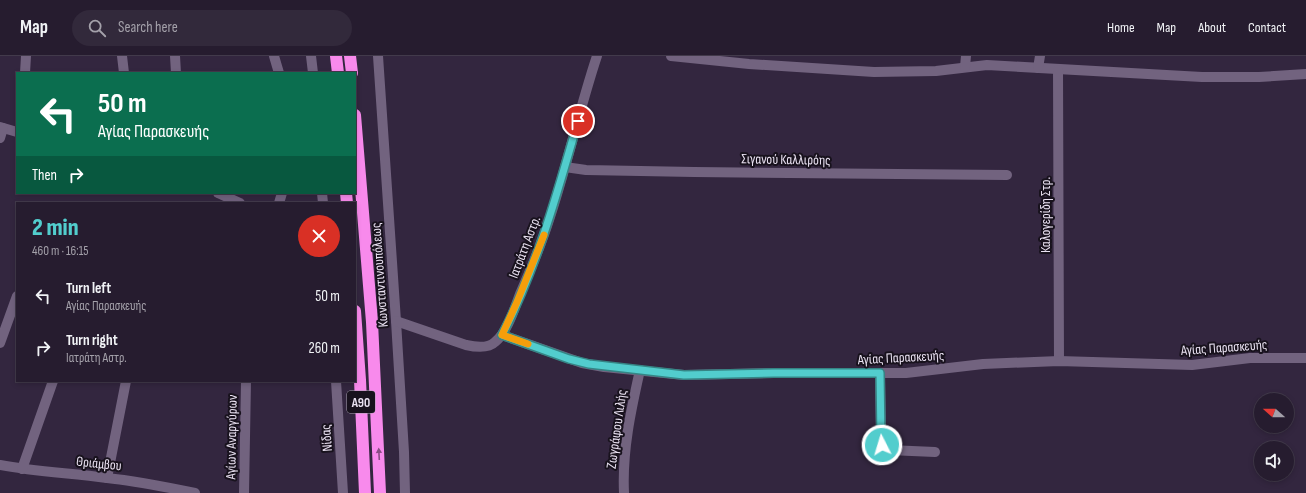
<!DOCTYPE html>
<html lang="en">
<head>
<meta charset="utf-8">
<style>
	body { margin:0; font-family:"Sofia Sans Condensed",sans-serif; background:#32293b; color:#f1f3f6; height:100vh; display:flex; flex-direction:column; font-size:15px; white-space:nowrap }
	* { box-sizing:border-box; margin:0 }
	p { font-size:13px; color:#a4a1aa }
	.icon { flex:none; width:22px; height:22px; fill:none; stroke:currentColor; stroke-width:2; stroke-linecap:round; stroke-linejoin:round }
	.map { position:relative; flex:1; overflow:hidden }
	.details { position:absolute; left:16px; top:146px; width:340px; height:180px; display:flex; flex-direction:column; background:#261c2f; border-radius:0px; box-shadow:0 2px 6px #0003,0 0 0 1px #423a4b }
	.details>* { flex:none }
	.hud { position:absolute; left:16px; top:16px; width:340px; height:122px; border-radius:0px; box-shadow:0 2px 6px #0003,0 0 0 1px #423a4b; background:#0b6e4f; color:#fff; overflow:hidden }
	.needle { width:26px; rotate:291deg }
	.buttons { position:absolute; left:1254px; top:337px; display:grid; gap:8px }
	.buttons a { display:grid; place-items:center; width:40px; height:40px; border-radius:50%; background:#261c2f; box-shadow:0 2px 6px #0003,0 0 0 1px #423a4b; font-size:20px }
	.pin { position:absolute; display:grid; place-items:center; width:34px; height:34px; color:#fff; margin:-17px; border:2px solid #fff; border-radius:50%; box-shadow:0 1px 4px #0007 }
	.me { position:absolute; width:44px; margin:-22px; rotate:355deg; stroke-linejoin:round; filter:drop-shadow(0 0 3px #0008) }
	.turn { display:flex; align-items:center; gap:14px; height:84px; padding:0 16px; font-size:18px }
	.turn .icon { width:52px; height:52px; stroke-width:2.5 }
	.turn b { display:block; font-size:28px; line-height:34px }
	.then { display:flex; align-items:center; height:38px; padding:0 16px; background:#0003; gap:8px; font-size:15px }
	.round { display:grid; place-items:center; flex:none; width:42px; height:42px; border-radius:21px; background:#32293b }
	.head { display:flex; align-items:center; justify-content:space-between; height:68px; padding:0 16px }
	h1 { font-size:24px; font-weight:800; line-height:30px; color:#52cdcd }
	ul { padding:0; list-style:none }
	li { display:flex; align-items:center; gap:12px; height:52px; padding:0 16px }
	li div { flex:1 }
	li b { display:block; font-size:15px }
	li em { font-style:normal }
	header { display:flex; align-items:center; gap:24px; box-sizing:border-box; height:56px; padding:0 20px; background:#261c2f; border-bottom:1px solid #423a4b }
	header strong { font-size:19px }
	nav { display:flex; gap:22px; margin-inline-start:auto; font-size:14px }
	.search { width:280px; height:36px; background:#32293b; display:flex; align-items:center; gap:10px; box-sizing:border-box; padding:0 14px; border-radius:22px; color:#a4a1aa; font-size:15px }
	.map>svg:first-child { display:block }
</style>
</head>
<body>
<header>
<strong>Map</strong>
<div class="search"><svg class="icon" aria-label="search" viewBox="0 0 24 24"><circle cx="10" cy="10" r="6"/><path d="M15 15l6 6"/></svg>Search here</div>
<nav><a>Home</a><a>Map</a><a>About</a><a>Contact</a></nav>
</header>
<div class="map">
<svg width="1306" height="437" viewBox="0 0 1306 437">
	<rect width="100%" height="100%" fill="#33263f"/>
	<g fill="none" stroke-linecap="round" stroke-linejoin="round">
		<g stroke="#72637f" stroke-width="10">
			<path d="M 122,0 L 124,17"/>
			<path d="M 175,0 L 176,17"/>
			<path d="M 274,0 L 279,17"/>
			<path d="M 311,0 L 313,17"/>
			<path d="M 378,0 L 396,265 L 404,396 L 405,437"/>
			<path d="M 671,0 L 749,8 L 874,16 L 936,15 L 987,9 L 1202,21 L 1259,21 L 1306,18"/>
			<path d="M 965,11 L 966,0"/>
			<path d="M 1038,12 L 1040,0"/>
			<path d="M 1058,14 L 1059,305"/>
			<path d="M 25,17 L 26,0"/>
			<path d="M 0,71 L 17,76"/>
			<path d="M 0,82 L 3,72"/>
			<path d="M 565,111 L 586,114 L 694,116 L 1007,119"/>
			<path d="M 218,137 L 240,147"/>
			<path d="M 322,137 L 323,147"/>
			<path d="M 279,147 L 282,137"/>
			<path d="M 396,265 L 466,289 C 475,291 488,293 495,286 C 507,277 515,251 520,238 C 531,213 541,189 549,164 C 567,110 579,54 597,0"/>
			<path d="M 502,279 L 582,307 L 604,311 L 684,319 L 774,317 L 906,317 L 983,308 L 1059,305 L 1192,309 L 1250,302 L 1306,302"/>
			<path d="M 0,287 L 17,240"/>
			<path d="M 880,317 L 881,382 L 882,389 L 889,394 L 935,396"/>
			<path d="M 336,325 L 343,437"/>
			<path d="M 0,409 C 36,416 71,417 107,422 C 137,425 166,431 195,437"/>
			<path d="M 22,413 L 53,325"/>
			<path d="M 107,422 L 126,325"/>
			<path d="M 244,437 L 246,325"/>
			<path d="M 624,437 C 622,395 631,354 640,314"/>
		</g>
		<g stroke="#f88aec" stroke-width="12">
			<path d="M 336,0 L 338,17"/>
			<path d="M 350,0 L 352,17"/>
			<path d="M 355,59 L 372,266 L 380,437"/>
			<path d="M 346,137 L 347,147"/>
			<path d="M 355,255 L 360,324 L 365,437"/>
		</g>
	</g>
	<defs><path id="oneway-solid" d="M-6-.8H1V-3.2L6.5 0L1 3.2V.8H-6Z"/></defs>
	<use fill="#884e84" href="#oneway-solid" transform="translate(379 398) rotate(-93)"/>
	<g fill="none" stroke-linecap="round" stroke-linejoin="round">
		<g stroke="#358585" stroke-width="10">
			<path id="route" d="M 578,65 C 557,138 537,211 502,279 L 569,303 L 589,308 L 684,319 L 774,317 L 880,317 L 881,382 L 882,389"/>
		</g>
		<use href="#route" stroke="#52cdcd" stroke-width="7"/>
		<path stroke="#f59e0b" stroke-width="7" d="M 528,288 L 502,279 L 517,246 L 544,179"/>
	</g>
	<g text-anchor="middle" stroke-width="4" stroke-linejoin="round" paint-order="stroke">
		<rect fill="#18121d" stroke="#aba4b2" stroke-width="1" x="347" y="335" width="28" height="22" rx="3"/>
		<g font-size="13" font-weight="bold" fill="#eae2f2">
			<text x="361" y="351">Α90</text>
		</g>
		<g font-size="14" fill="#eae2f2" stroke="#18121d">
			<text transform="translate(786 103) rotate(1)" y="5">Σιγανού Καλλιρόης</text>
			<text transform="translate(1045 159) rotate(-90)" y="5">Καλογερίδη Στρ.</text>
			<text transform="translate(524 191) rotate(-69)" y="5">Ιατράτη Αστρ.</text>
			<text transform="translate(379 219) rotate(-94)" y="5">Κωνσταντινουπόλεως</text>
			<text transform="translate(1224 291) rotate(-4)" y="5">Αγίας Παρασκευής</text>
			<text transform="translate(901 301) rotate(-3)" y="5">Αγίας Παρασκευής</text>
			<text transform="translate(616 373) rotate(-82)" y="5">Ζωγράφου Λιλής</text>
			<text transform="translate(231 381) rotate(-89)" y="5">Αγίων Αναργύρων</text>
			<text transform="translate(326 382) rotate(-94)" y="5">Νίδας</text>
			<text transform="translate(99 407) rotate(6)" y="5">Θριάμβου</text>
		</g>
	</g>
</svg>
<div class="buttons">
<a><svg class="needle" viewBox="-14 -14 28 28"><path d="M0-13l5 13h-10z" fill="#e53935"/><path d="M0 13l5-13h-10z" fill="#a4a1aa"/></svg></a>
<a><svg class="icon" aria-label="sound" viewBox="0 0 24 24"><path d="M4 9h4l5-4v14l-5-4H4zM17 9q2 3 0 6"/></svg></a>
</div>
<div class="pin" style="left:578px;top:65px;background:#d93025"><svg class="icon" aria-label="arrive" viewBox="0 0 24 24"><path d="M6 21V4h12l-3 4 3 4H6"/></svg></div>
<svg class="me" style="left:882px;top:389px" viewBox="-20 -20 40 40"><circle r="17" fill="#52cdcd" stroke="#fff" stroke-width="3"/><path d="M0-11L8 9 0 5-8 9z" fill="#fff"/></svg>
<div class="hud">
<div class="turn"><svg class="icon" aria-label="left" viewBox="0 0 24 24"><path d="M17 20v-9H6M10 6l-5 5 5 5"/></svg><div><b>50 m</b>Αγίας Παρασκευής</div></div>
<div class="then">Then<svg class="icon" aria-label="right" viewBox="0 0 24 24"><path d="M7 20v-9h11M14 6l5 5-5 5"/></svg></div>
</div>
<section class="details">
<div class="head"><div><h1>2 min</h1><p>460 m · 16:15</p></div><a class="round" style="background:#d93025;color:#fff"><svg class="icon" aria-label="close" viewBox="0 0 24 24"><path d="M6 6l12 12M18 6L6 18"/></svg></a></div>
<ul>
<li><svg class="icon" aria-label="left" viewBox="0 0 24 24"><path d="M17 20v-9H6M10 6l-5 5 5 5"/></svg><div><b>Turn left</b><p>Αγίας Παρασκευής</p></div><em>50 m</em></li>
<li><svg class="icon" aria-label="right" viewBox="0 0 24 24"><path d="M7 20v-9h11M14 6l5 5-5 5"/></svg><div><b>Turn right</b><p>Ιατράτη Αστρ.</p></div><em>260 m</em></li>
</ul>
</section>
</div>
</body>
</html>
